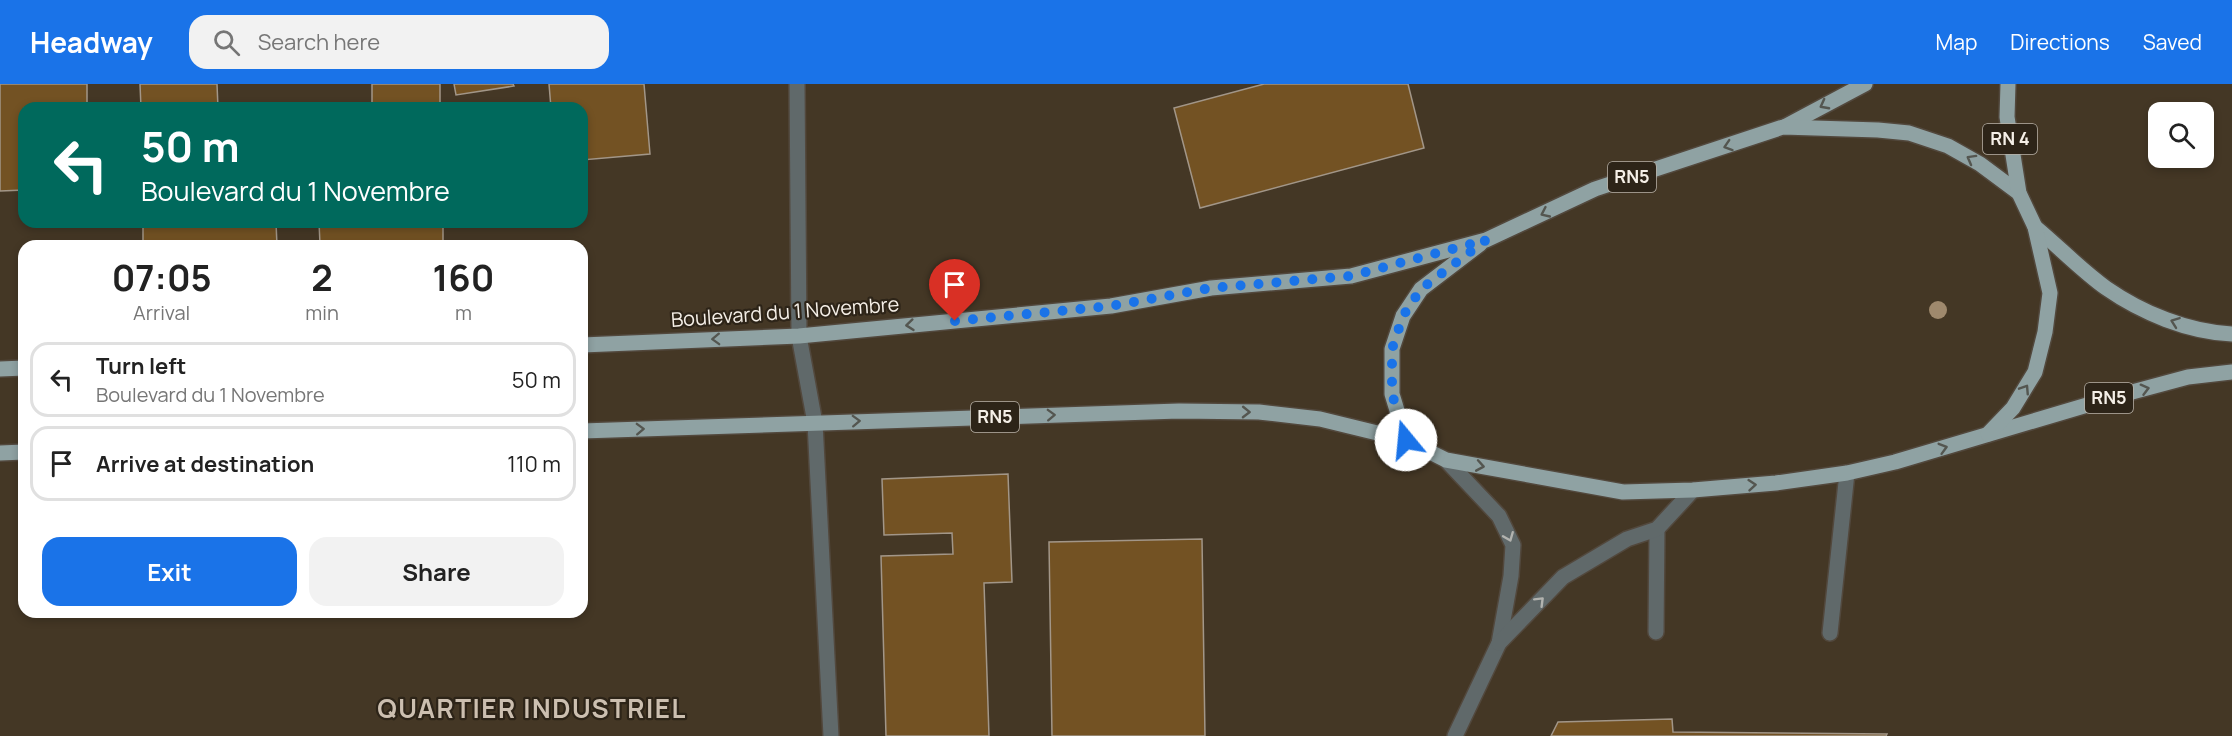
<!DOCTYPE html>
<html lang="en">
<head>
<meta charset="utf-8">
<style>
	body { margin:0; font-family:Manrope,sans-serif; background:#f2f2f2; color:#222; height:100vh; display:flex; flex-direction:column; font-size:22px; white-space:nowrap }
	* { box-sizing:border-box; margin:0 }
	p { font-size:20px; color:#767676 }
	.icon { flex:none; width:33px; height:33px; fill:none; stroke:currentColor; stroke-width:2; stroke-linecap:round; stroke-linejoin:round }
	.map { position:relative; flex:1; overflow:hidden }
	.side { position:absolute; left:18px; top:156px; width:570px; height:378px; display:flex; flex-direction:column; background:#fff; border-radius:18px; box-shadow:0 3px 9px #0003 }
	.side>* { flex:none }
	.hud { position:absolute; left:18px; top:18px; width:570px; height:126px; border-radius:18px; box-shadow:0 3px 9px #0003; background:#00695c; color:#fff; overflow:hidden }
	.tools { position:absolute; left:2148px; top:18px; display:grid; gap:12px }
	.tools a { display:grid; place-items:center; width:66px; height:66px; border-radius:12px; background:#fff; box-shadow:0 3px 9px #0003; font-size:30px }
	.pin { position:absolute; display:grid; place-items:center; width:51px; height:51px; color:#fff; margin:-62px -26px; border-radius:50% 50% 50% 0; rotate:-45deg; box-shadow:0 0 6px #0007 }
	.pin .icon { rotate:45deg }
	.me { position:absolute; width:66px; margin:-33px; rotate:343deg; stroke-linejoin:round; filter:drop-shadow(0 0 4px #0008) }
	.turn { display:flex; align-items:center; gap:21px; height:126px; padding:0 24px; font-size:27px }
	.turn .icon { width:78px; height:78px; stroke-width:2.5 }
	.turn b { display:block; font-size:42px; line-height:51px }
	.eta { display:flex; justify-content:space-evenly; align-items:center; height:102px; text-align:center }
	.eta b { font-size:36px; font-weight:700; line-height:42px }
	.action { display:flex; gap:12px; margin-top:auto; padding:12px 24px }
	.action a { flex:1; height:69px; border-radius:18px; background:#1a73e8; color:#fff; font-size:24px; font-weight:700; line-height:69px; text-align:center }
	.action a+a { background:#f2f2f2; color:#222 }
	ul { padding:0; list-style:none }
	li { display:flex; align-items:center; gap:18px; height:75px; margin:0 12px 9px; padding:0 12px; border:3px solid #e0e0e0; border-radius:18px }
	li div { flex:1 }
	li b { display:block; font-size:22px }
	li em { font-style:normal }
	header { display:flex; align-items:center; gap:36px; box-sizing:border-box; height:84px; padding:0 30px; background:#1a73e8; color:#fff }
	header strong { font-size:28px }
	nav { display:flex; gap:33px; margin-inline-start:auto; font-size:21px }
	.search { width:420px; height:54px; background:#f2f2f2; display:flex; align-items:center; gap:15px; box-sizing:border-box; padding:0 21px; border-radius:18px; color:#767676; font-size:22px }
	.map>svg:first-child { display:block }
</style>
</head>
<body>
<header>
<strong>Headway</strong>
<div class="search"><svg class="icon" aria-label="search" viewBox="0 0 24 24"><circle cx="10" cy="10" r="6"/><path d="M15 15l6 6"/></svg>Search here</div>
<nav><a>Map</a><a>Directions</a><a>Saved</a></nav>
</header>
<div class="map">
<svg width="2232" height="652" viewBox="0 0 2232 652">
	<rect width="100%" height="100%" fill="#372d21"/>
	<path fill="#443725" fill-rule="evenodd" d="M 0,0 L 2232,0 L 2232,652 L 0,652 ZM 24,24 L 582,24 L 582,138 L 24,138 ZM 2158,28 L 2204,28 L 2204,74 L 2158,74 ZM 24,162 L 582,162 L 582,528 L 24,528 Z"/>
	<g fill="#735223" stroke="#a29688" stroke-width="1.5">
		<path d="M 0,0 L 87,0 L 87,24 L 24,24 L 24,106 L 0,107 Z"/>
		<path d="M 140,0 L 217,0 L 218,24 L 141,24 Z"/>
		<rect x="372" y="0" width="68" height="24"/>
		<path d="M 454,0 L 513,0 L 514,2 L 456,11 Z"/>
		<path d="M 549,0 L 644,0 L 650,70 L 582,76 L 582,24 L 551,24 Z"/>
		<path d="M 1264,0 L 1408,0 L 1424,64 L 1200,124 L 1174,24 Z"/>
		<path d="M 143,138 L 276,138 L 277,162 L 143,162 Z"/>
		<path d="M 319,138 L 443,138 L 443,157 L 320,160 Z"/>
		<path d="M 1008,390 L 1012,498 L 984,499 L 989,652 L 886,652 L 881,472 L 953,470 L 952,449 L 884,451 L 882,395 Z"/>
		<path d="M 1202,455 L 1205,652 L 1052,652 L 1049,458 Z"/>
		<path d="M 1672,635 L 1673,648 L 1887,650 L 1886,652 L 1551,652 L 1558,638 Z"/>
	</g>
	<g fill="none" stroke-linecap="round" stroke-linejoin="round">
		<g stroke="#52483d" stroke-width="18">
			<path id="service" d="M 797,0 L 799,252 L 815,339 L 831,652"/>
		</g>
		<g stroke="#52483d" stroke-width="18">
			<g id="minor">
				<path d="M 1656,548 L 1657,445"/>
				<path d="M 1830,549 L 1847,389"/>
			</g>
		</g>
		<g stroke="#52483d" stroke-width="18">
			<g id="tertiary">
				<path d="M 1446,376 L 1499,432 L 1513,461 L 1511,492 L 1499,559 L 1455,652"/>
				<path d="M 1499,559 L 1563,493 L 1627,455 L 1657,445 L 1693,406"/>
			</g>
		</g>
		<g stroke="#52483d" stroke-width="18">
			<g id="primary">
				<path d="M 1786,42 L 1865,0"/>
				<path d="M 2035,143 C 2059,163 2081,186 2106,204 C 2142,229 2188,248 2232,250"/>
				<path d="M 582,261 L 799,252 L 1111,222 L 1211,204 L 1351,192 L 1486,156 L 1595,105 L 1783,43 L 1878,46 L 1909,49 L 1948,62 L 1980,80 L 2019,109"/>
				<path d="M 0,285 L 24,284"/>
				<path d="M 582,347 L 1179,327 L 1259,328 L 1320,335 L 1406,356 L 1446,376 L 1623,408 L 1693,406 L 1776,399 L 1847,389 L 1895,378 L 2121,311 L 2188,293 L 2232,288"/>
				<path d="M 1988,350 L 2013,324 L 2035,288 L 2045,248 L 2050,209 L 2035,143 L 2019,109 L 2007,33 L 2008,0"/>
				<path d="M 1406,356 L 1392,310 L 1392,265 L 1403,232 L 1421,205 L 1480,160"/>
				<path d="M 0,369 L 24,368"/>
			</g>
		</g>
		<use href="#service" stroke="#60696a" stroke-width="15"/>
		<use href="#minor" stroke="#60696a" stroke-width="15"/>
		<use href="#tertiary" stroke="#60696a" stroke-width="15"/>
		<use href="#primary" stroke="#8fa2a3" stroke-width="15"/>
	</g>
	<circle fill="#9f896d" cx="1938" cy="226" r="9"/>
	<defs><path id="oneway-chevron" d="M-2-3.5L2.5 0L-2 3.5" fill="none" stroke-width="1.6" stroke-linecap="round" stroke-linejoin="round" transform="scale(1.5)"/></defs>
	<g stroke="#545650">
		<use href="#oneway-chevron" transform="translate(1824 21) rotate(152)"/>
		<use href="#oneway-chevron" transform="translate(1728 62) rotate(162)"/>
		<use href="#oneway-chevron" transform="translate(1971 75) rotate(-151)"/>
		<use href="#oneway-chevron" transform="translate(1545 129) rotate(155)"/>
		<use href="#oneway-chevron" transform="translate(2175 238) rotate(-160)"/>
		<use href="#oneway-chevron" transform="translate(910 241) rotate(174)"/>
		<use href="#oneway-chevron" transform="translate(716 255) rotate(178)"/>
		<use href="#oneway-chevron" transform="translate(2025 305) rotate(-57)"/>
		<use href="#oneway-chevron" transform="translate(2145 305) rotate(-15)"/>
		<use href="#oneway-chevron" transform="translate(1246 328) rotate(1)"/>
		<use href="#oneway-chevron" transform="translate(1051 331) rotate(-2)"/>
		<use href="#oneway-chevron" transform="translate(856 337) rotate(-2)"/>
		<use href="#oneway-chevron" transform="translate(640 345) rotate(-2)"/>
		<use href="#oneway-chevron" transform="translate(1943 364) rotate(-16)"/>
		<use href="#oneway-chevron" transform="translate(1480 382) rotate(10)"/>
		<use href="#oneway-chevron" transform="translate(1752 401) rotate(-5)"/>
	</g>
	<g stroke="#b2b3af">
		<use href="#oneway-chevron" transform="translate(1509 453) rotate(68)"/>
		<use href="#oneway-chevron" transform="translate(1540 517) rotate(-45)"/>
	</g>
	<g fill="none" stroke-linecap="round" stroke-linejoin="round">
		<path stroke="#1a73e8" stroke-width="10" stroke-dasharray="0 18" d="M 955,237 L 1111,222 L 1211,204 L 1351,192 L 1486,156 L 1421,205 L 1403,232 L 1392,265 L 1392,310 L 1406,356"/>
	</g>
	<g text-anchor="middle" stroke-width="4.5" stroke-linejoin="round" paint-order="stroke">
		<g fill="#2d2418" stroke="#b9b2a9" stroke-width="1.5">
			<rect x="1983" y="40" width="54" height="30" rx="4.5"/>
			<rect x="1608" y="78" width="48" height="30" rx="4.5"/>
			<rect x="2085" y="299" width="48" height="30" rx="4.5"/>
			<rect x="971" y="318" width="48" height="30" rx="4.5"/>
		</g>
		<g font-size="18" font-weight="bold" fill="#f5efe7">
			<text x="2010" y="61">RN 4</text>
			<text x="1632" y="99">RN5</text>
			<text x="2109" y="320">RN5</text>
			<text x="995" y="339">RN5</text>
		</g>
		<g font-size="20" fill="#f5efe7" stroke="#2d2418">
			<text transform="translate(785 228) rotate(-4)" y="7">Boulevard du 1 Novembre</text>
		</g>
		<g font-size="26" font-weight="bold" letter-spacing="1.5" fill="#ccbfb0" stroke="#2d2418">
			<text x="532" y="634">QUARTIER INDUSTRIEL</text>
		</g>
	</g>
</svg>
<div class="tools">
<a><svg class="icon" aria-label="search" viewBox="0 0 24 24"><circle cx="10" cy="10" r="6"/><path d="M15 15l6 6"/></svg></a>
</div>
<div class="pin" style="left:955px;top:237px;background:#d93025"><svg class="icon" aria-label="arrive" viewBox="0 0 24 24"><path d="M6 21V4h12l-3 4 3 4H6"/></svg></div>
<svg class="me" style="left:1406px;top:356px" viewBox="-20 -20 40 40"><circle r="19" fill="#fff"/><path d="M0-13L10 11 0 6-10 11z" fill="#1a73e8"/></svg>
<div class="hud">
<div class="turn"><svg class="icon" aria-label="left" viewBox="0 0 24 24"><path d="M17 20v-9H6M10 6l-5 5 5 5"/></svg><div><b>50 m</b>Boulevard du 1 Novembre</div></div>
</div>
<section class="side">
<div class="eta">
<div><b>07:05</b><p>Arrival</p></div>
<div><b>2</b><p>min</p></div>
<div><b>160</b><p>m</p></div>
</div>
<ul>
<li><svg class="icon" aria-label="left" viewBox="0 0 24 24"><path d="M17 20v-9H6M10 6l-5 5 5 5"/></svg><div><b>Turn left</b><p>Boulevard du 1 Novembre</p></div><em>50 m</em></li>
<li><svg class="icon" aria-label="arrive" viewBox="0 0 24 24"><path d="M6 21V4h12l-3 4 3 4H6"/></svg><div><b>Arrive at destination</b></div><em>110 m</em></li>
</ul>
<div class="action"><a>Exit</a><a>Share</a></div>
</section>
</div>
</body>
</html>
